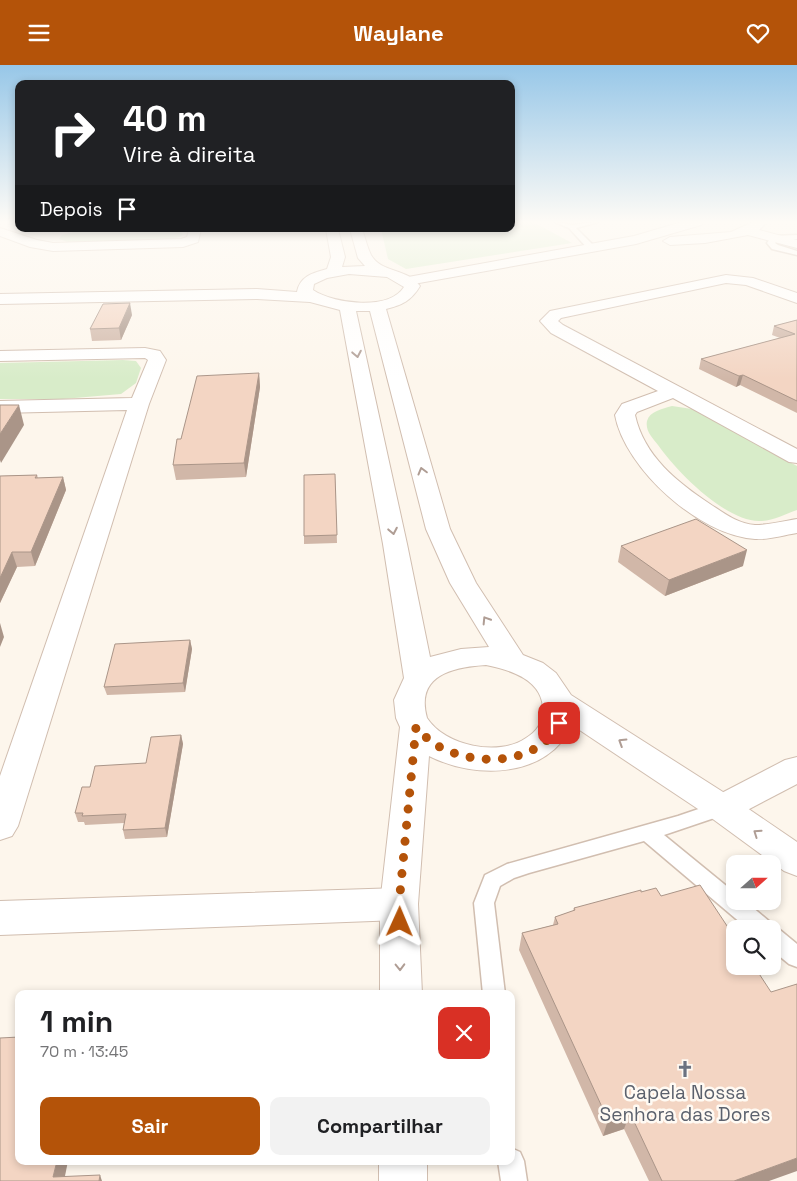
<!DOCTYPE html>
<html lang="pt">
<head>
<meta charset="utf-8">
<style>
	body { margin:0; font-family:"Space Grotesk",sans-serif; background:#f2f2f2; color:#202124; height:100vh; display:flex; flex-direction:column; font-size:19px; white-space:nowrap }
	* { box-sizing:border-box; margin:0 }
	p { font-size:16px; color:#757577 }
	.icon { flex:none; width:28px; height:28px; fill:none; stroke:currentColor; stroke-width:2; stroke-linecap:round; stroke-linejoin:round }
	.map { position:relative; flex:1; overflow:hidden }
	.sheet { position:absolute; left:15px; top:925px; width:500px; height:175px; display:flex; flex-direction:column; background:#fff; border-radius:10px; box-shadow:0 2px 8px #0003 }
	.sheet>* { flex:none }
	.banner { position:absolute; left:15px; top:15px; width:500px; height:152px; border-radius:10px; box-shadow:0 2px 8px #0003; background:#202124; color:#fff; overflow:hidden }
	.needle { width:32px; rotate:69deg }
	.buttons { position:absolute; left:726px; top:790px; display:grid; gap:10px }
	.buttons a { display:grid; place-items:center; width:55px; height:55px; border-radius:10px; background:#fff; box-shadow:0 2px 8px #0003; font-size:25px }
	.pin { position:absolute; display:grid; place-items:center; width:42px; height:42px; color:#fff; margin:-21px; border-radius:10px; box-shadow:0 2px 8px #0006 }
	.me { position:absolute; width:55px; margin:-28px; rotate:1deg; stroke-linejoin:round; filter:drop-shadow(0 0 4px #0008) }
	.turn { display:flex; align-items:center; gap:18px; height:105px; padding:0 25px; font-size:22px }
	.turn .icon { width:65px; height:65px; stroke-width:2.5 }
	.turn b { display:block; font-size:35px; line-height:42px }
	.then { display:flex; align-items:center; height:48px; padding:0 25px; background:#0003; gap:10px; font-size:19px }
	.round { display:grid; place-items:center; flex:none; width:52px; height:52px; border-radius:10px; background:#f2f2f2 }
	.headline { display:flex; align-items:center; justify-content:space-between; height:85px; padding:0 25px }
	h1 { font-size:30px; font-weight:600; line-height:38px }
	.button { display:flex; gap:10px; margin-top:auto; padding:10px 25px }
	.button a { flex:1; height:58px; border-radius:10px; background:#b45309; color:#fff; font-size:20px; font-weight:600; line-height:58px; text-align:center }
	.button a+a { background:#f2f2f2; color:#202124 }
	header { display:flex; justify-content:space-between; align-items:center; height:65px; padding:0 25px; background:#b45309; color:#fff; font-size:22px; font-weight:600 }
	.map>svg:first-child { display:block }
</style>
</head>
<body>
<header><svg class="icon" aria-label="menu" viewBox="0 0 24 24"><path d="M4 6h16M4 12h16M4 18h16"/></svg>Waylane<svg class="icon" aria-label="heart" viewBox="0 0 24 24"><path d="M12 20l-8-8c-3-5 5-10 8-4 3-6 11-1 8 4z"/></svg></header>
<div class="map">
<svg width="797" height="1116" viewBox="0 0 797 1116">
	<rect width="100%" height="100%" fill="#fdf6ec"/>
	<g fill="#d8ecc9">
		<path d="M 511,157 L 533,157 L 572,178 L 406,204 L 388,194 L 381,164 L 511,164 Z"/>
		<path d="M 170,164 L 179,165 L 183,169 L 180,172 L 168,175 L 68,177 L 59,174 L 62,170 L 78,166 Z"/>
		<path d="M 123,295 L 136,296 L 141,303 L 136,318 L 121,329 L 63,334 L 0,334 L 0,298 Z"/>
		<path d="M 672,341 L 692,344 L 797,401 L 797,445 C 785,449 773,456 760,456 C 726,457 676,406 658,380 C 653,373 645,366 647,356 C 650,346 662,344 672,341 Z"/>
	</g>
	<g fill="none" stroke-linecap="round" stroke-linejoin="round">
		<g stroke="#d1beb0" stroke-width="3">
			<g id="service">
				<path d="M 555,157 L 572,160 L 598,157 L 576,163 L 596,183 L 589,185 L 569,163 Z"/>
				<path d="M 797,170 L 797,174 L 777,175 L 775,178 L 778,180 L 797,186 L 797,190 L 772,184 L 767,178 L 772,171 Z"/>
				<path d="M 722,736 L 729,738 L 731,743 L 729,748 L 664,770 L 735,828 L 735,836 L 745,836 L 770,857 L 773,863 L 780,865 L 797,879 L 797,902 L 789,899 L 772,885 L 772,864 L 748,864 L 644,776 L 529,808 L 514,813 L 500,821 L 494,838 L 505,929 L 483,929 L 474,838 L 485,810 L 507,799 L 678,751 Z"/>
				<path d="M 511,1083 L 520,1087 L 524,1096 L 527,1116 L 501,1116 L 498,1096 L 511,1096 Z"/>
			</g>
		</g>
		<g stroke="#d1beb0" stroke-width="2">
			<g id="minor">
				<path d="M 682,157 L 703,157 L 701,160 L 636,179 L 408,220 L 403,219 L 401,216 L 403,213 L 408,212 L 634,171 Z"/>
				<path d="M 753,157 L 767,157 L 759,165 L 797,175 L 797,183 L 748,170 L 705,178 L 670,180 L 663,176 L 670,172 L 731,167 Z"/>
				<path d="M 0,163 L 37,175 L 53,178 L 181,174 L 187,172 L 189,164 L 201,164 L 198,177 L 183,182 L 53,186 L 30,182 L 0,171 Z"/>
				<path d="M 726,210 L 753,213 L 797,228 L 797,238 L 746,220 L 726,218 L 561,253 L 558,256 L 563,260 L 797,384 L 797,398 L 789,397 L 673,333 L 637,347 L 635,350 C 644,391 677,417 710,439 C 724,448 738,459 755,460 C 768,460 784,456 797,454 L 797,468 C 784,470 768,475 755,474 C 700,471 625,404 615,350 L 622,339 L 658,326 L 551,268 L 540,256 L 550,246 Z"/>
				<path d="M 145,283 L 160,286 L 166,295 L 149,339 L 18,761 L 12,771 L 0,775 L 0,711 L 127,345 L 0,348 L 0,336 L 132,333 L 148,295 L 145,293 L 0,296 L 0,286 Z"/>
				<path d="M 797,692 L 797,719 L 734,752 L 722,756 L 710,752 L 705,743 L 710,734 L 785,695 Z"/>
				<path d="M 399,823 L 412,828 L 418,839 L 412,850 L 399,855 L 0,870 L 0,836 Z"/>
			</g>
		</g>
		<g stroke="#d1beb0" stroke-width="2">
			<g id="tertiary">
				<path d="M 326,164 L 338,164 L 345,192 L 342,202 L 365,201 L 358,193 L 350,164 L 362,164 C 365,172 367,182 371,190 C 381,208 407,203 420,221 C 411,236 402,240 386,244 L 450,464 L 476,518 L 523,590 L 543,598 L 556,608 L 571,630 L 734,734 L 797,777 L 797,811 L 784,806 L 710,752 L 572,660 C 548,713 476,715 429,691 L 418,839 L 422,929 L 380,929 L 380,839 L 400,662 L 396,653 L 394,635 L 404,613 L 383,479 L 340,245 L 310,237 L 257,234 L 0,239 L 0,229 L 257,224 L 297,227 C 300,211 313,208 327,204 L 331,192 ZM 349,209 L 387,212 L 404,222 C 389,246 334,239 313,225 L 314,219 L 327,213 ZM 356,246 L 370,246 L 426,464 L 450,518 L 489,582 L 461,584 L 430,592 L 407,479 ZM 486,600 C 511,605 543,615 543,645 C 543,658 536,667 526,673 C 499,692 445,681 427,653 C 415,610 453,602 486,600 Z"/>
				<rect x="379" y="1096" width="48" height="20"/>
			</g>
		</g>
		<use href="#service" fill="#fff" fill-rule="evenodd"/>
		<use href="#minor" fill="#fff" fill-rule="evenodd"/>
		<use href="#tertiary" fill="#fff" fill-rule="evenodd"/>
	</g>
	<g fill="#d1b7a8">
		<path d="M 132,250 L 121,275 L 92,276 L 90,264 Z"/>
		<path d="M 797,255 L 797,348 L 740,320 L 736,322 L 699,304 L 701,294 L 780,273 L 772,270 L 774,261 Z"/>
		<path d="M 259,308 L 260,322 L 246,412 L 176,415 L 173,400 L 181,374 Z"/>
		<path d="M 335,409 L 337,478 L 304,479 L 304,471 Z"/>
		<path d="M 37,410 L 38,413 L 63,412 L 66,425 L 35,501 L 17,502 L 0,538 L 0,411 Z"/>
		<path d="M 621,481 L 743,501 L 665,531 L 618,497 Z"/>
		<path d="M 190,575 L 192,584 L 185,627 L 107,630 L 104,622 Z"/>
		<path d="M 181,670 L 183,679 L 167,772 L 125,774 L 123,765 L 124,758 L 85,760 L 84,757 L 78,757 L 75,748 L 90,722 L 146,698 Z"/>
		<path d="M 574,843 L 769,1116 L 649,1116 L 624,1064 L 603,1071 L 519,885 L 522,868 L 553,860 L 555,852 L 573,846 Z"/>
	</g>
	<g fill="#aa9588">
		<path d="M 130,238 L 132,250 L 121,275 L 119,263 Z"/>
		<path d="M 259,308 L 260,322 L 246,412 L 244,398 Z"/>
		<path d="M 743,310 L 740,320 L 736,322 L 739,311 Z"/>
		<path d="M 19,340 L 24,360 L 1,398 L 0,395 L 0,369 Z"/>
		<path d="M 63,412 L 66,425 L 35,501 L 31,487 Z"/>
		<path d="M 747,485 L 743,501 L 665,531 L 669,515 Z"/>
		<path d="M 12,487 L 17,502 L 0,538 L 0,513 Z"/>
		<path d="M 0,558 L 4,572 L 0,582 Z"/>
		<path d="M 190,575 L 192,584 L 185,627 L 183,618 Z"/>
		<path d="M 181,670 L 183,679 L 167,772 L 165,763 Z"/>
		<path d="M 630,1048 L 624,1064 L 603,1071 L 608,1055 Z"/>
		<path d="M 797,1093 L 797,1106 L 769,1116 L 734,1116 Z"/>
		<path d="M 57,1096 L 68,1096 L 64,1116 L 53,1112 Z"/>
		<path d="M 100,1110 L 102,1116 L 99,1116 Z"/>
	</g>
	<g fill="#f3d5c3" stroke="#aa9588">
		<path d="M 130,238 L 119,263 L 90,264 L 103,239 Z"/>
		<path d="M 797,255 L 797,336 L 743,310 L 739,311 L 701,294 L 795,269 L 774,261 Z"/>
		<path d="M 259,308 L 244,398 L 173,400 L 177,374 L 181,374 L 197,311 Z"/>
		<path d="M 0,340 L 19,340 L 0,369 Z"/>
		<path d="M 335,409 L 337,470 L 304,471 L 304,410 Z"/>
		<path d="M 37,410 L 35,413 L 63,412 L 31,487 L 12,487 L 0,513 L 0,411 Z"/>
		<path d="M 696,454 L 747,485 L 669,515 L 621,481 Z"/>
		<path d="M 190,575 L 183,618 L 104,622 L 115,579 Z"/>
		<path d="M 181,670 L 165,763 L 123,765 L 126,749 L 82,751 L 83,748 L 75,748 L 82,722 L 90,722 L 95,701 L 146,698 L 151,672 Z"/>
		<path d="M 700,820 L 735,873 L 735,901 L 754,901 L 771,927 L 797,919 L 797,1093 L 734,1116 L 662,1116 L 630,1048 L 608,1055 L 522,868 L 558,859 L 555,852 L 575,845 L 574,843 L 641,825 L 641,827 L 656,823 L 661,831 Z"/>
		<path d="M 19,972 L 19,1096 L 57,1096 L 53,1112 L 100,1110 L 99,1116 L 0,1116 L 0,973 Z"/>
	</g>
	<defs><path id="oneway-chevron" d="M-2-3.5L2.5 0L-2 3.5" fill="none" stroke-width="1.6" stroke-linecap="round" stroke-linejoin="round" transform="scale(1.25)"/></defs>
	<g stroke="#af9d94">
		<use href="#oneway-chevron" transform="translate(357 289) rotate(79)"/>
		<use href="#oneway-chevron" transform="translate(422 406) rotate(-105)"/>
		<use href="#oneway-chevron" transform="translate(393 466) rotate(79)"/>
		<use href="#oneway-chevron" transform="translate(486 555) rotate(-122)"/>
		<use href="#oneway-chevron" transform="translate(622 677) rotate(-148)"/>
		<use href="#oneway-chevron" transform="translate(757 768) rotate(-145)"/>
		<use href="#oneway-chevron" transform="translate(400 902) rotate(89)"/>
	</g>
	<linearGradient id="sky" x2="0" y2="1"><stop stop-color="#97c7e8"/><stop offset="0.5" stop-color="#fefbf6"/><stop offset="1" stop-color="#fefbf6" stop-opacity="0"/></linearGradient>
	<rect width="797" height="314" fill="url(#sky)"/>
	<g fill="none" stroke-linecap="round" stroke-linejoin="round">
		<path stroke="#b45309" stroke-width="9" stroke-dasharray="0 16.2" d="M 400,857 L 399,839 L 416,662 C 422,667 428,676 436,680 C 468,698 515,701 545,677 C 551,672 555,664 559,658"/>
	</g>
	<defs>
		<g id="church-bare" transform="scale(1.35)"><path d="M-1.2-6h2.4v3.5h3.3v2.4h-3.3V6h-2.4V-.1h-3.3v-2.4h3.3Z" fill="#6b7280" stroke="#fffaf3" stroke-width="2.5" paint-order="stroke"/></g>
	</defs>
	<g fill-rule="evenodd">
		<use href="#church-bare" x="685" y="1004"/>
	</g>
	<g text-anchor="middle" stroke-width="5" stroke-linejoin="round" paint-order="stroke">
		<g font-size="19" fill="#5b616d" stroke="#fffaf3">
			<text x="685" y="1034">Capela Nossa<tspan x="685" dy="22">Senhora das Dores</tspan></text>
		</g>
	</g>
</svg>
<div class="buttons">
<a><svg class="needle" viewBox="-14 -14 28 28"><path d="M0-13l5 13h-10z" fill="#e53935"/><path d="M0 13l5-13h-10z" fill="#757577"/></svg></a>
<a><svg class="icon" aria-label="search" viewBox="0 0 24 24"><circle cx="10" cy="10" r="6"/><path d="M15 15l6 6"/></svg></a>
</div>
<div class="pin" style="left:559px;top:658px;background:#d93025"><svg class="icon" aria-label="arrive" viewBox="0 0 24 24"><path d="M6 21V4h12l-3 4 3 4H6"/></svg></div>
<svg class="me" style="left:400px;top:857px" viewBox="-20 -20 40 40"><path d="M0-17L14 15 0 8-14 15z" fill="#b45309" stroke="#fff" stroke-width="4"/></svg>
<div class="banner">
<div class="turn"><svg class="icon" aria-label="right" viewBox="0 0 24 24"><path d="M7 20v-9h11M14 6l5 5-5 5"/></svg><div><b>40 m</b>Vire à direita</div></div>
<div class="then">Depois<svg class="icon" aria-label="arrive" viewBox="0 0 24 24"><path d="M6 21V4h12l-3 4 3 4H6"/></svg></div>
</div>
<section class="sheet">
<div class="headline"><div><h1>1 min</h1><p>70 m · 13:45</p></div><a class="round" style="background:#d93025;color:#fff"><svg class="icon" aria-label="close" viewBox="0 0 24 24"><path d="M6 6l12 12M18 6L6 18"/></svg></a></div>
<div class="button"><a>Sair</a><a>Compartilhar</a></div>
</section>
</div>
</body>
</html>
